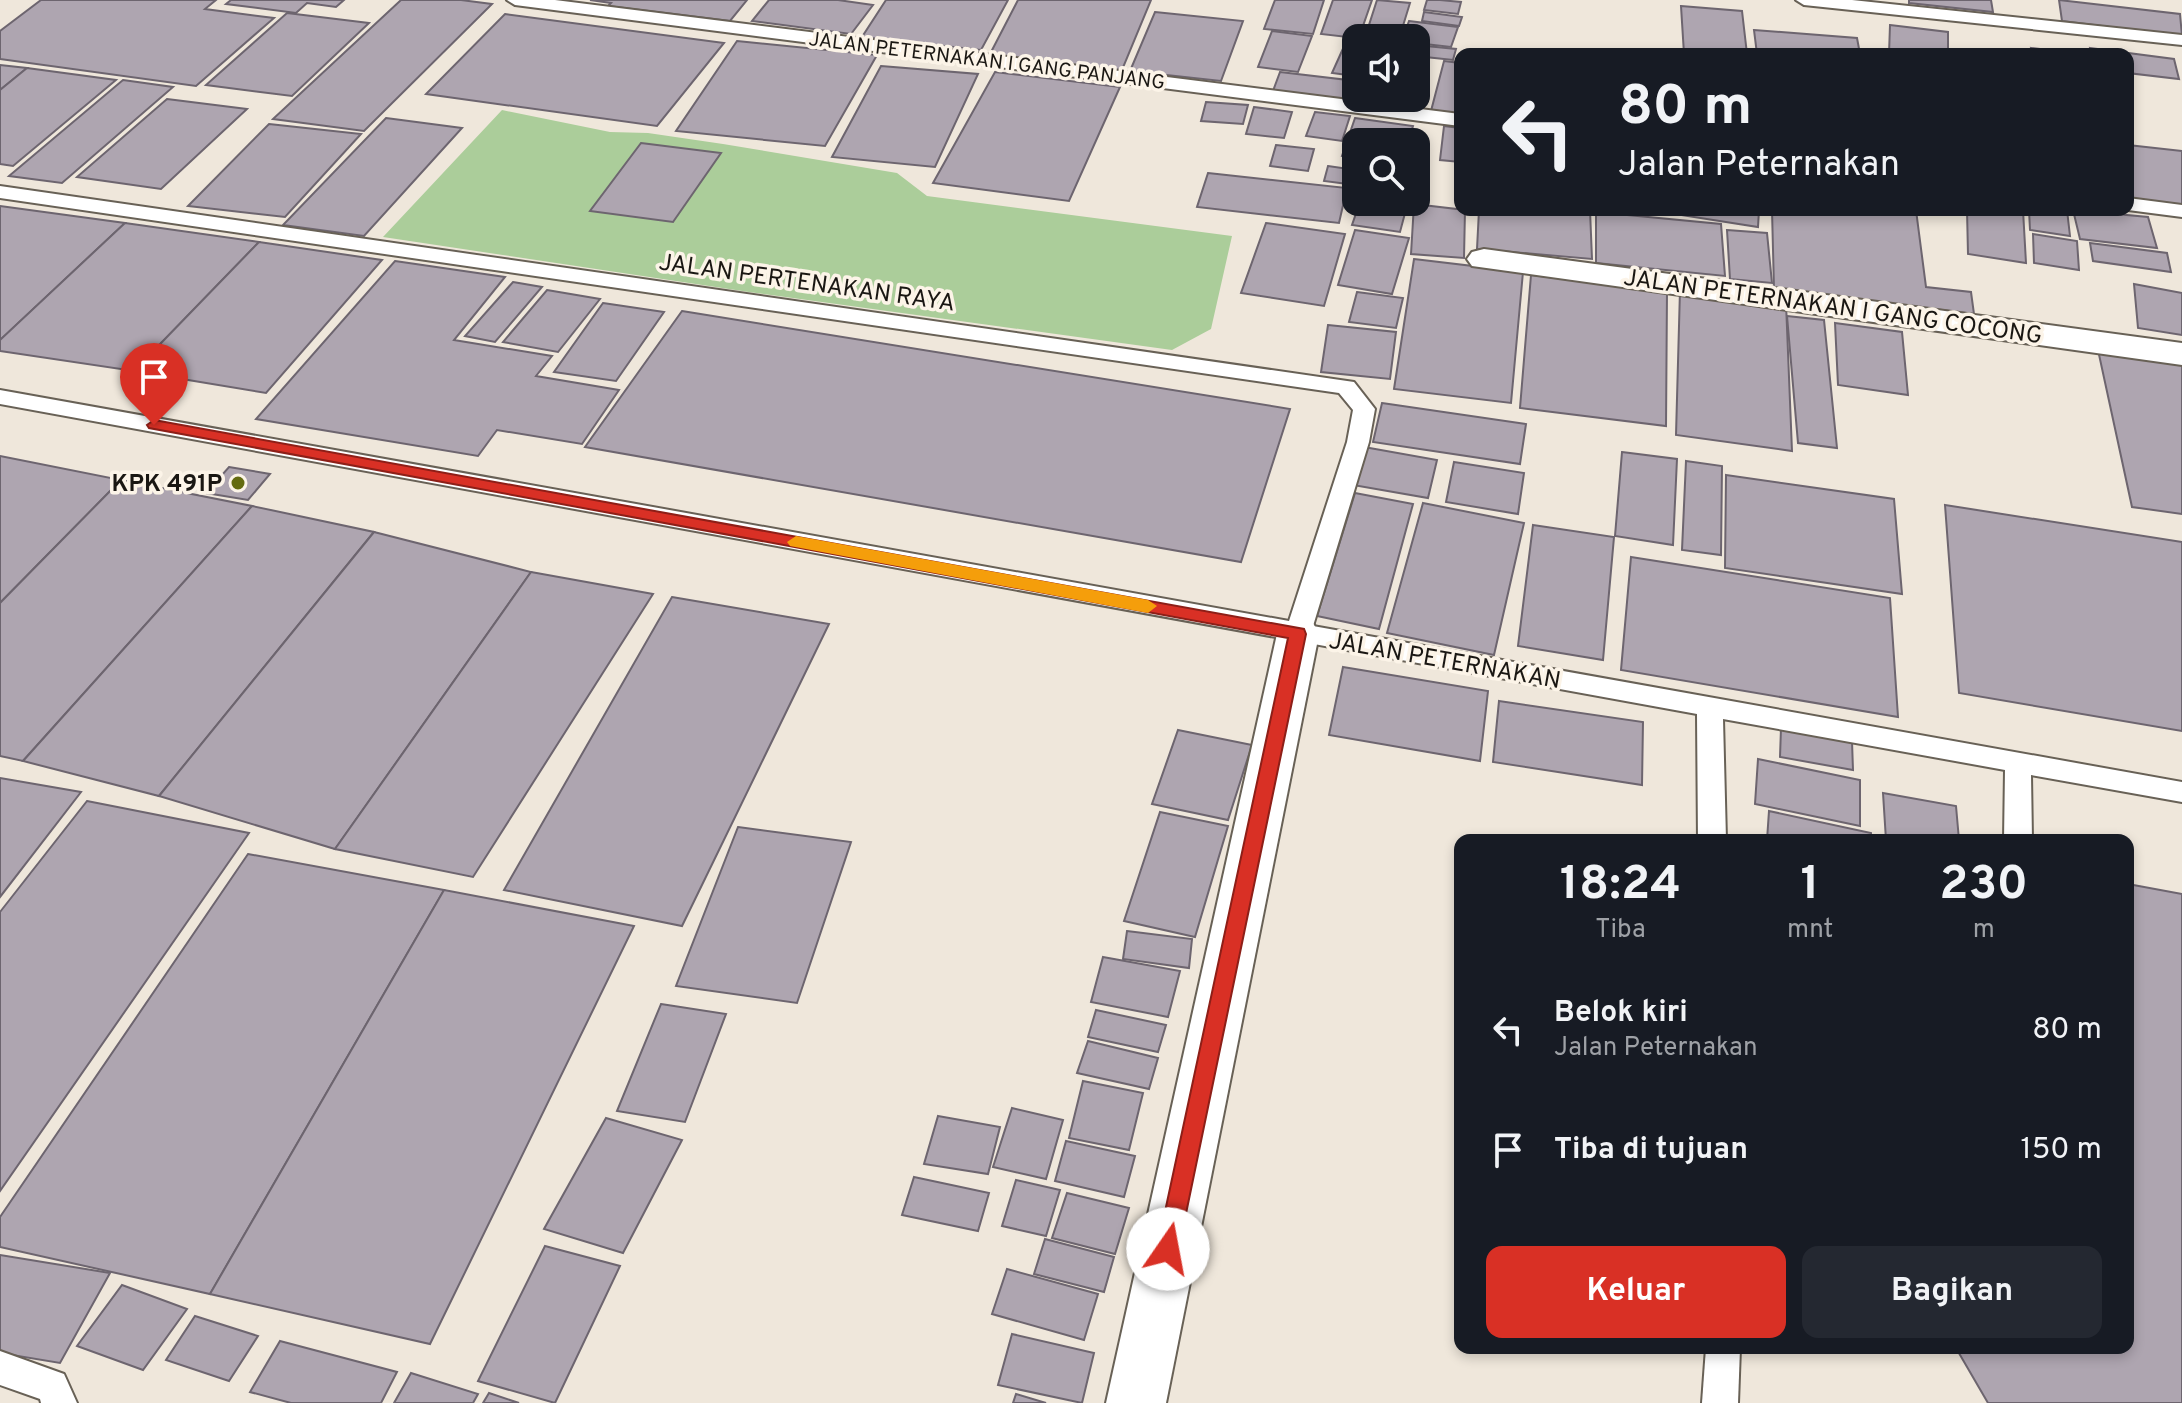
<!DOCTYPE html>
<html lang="id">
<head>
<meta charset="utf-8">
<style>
	body { margin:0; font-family:Overpass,sans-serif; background:#242831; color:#f1f3f6; height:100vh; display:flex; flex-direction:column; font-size:30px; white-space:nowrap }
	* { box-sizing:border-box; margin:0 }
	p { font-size:26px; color:#9ea1a6 }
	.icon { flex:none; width:44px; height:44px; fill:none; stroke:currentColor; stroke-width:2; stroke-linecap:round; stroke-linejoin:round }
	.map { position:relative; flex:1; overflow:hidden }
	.side { position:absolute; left:1454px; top:834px; width:680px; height:520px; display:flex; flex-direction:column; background:#171b24; border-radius:16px; box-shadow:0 4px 12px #0003 }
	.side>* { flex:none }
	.hud { position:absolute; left:1454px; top:48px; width:680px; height:168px; border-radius:16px; box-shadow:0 4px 12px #0003; background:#171b24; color:#f1f3f6; overflow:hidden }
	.buttons { position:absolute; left:1342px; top:24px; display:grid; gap:16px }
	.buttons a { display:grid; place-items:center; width:88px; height:88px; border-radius:16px; background:#171b24; box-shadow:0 4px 12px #0003; font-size:40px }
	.pin { position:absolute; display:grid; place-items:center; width:68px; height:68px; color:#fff; margin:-82px -34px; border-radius:50% 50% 50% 0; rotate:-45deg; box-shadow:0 0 8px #0007 }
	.pin .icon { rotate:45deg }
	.me { position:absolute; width:88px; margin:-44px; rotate:12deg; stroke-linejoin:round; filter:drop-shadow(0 0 6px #0008) }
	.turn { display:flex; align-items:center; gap:28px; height:168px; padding:0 32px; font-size:36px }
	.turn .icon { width:104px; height:104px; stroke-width:2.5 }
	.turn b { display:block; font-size:56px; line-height:68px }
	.eta { display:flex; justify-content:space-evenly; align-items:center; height:136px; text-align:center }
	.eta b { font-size:48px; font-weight:700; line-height:56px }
	.cta { display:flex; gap:16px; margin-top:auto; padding:16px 32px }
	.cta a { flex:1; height:92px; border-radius:16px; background:#d93025; color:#fff; font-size:32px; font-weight:700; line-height:92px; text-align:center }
	.cta a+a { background:#242831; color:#f1f3f6 }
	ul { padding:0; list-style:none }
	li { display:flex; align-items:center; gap:24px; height:120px; padding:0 32px }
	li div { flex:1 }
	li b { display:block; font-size:30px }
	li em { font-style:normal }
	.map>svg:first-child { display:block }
</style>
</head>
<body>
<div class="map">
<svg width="2182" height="1403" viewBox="0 0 2182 1403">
	<rect width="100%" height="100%" fill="#efe7db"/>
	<path fill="#abcd9a" d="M 502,110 L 610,132 L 648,133 L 723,144 L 897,173 L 927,196 L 1232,236 L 1211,329 L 1172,350 L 749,292 L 383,237 Z"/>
	<g fill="#aea5b0" stroke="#6d656f" stroke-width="2">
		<path d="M 41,0 L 216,0 L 205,9 L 274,18 L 196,86 L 0,59 L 0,31 Z"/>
		<path d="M 231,0 L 344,0 L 336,7 L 307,3 L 296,13 L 226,4 Z"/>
		<path d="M 401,0 L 461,0 L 492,4 L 364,131 L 273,119 Z"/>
		<path d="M 590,0 L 747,0 L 730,21 L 608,6 L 611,3 Z"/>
		<path d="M 769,0 L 838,0 L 873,5 L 851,34 L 752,21 Z"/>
		<path d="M 886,0 L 1008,0 L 981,50 L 862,37 Z"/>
		<path d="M 1018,0 L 1151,0 L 1122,70 L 989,56 Z"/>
		<path d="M 1275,0 L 1324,0 L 1313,34 L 1264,29 Z"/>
		<path d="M 1333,0 L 1372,0 L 1363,26 L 1402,31 L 1400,38 L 1359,35 L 1356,38 L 1321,34 Z"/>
		<path d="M 1377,0 L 1410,3 L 1402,29 L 1369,25 Z"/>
		<path d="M 1427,0 L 1440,0 L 1461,2 L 1458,14 L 1424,10 Z"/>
		<path d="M 1909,0 L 1991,0 L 1993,12 L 1909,3 Z"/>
		<path d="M 2059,0 L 2180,14 L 2182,36 L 2062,21 Z"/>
		<path d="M 1681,6 L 1742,11 L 1747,54 L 1684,54 Z"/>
		<path d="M 1155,12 L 1243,21 L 1221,81 L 1130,71 Z"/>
		<path d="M 1424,12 L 1462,17 L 1459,26 L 1422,21 Z"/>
		<path d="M 287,13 L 369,23 L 292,96 L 206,85 Z"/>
		<path d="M 505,14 L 724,43 L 657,126 L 426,94 Z"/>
		<path d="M 1409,21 L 1458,27 L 1451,47 L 1416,43 L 1416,38 L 1403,38 Z"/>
		<path d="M 1890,25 L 1948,32 L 1948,54 L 1889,54 Z"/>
		<path d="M 1754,30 L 1857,38 L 1860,54 L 1757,54 Z"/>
		<path d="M 1272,31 L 1312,36 L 1298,72 L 1258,67 Z"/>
		<path d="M 737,41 L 877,55 L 825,146 L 676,131 Z"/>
		<path d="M 1346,42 L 1356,44 L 1356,76 L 1332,73 Z"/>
		<path d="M 1416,45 L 1456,49 L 1453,60 L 1416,56 Z"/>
		<path d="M 2031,48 L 2081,54 L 2032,54 Z"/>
		<path d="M 2090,48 L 2174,59 L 2179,79 L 2128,73 L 2128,54 L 2091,54 Z"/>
		<path d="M 1444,61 L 1460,63 L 1460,115 L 1431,111 Z"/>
		<path d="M 0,65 L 27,68 L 0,90 Z"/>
		<path d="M 881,66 L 978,74 L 935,167 L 832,157 Z"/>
		<path d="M 27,68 L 116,80 L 13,166 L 0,164 L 0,90 Z"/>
		<path d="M 995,72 L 1120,87 L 1069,201 L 933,183 Z"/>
		<path d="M 1280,72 L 1356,81 L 1356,98 L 1375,98 L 1373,103 L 1273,91 Z"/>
		<path d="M 123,80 L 173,87 L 62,183 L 9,176 Z"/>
		<path d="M 167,99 L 247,109 L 161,189 L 77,177 Z"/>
		<path d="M 1206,102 L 1248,105 L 1243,124 L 1201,121 Z"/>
		<path d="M 1254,107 L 1292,112 L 1284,138 L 1246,134 Z"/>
		<path d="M 1315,112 L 1350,116 L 1342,141 L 1306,136 Z"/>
		<path d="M 386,118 L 462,128 L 364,236 L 283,225 Z"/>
		<path d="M 1355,118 L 1413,126 L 1408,142 L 1356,142 L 1356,158 L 1342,156 Z"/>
		<path d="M 269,124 L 361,134 L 285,217 L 188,206 Z"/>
		<path d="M 1444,126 L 1460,128 L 1460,162 L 1440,160 Z"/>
		<path d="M 641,143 L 721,153 L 673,222 L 590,211 Z"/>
		<path d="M 1276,145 L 1314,149 L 1308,171 L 1270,166 Z"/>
		<path d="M 2128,145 L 2182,151 L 2182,207 L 2128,200 Z"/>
		<path d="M 1328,166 L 1356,170 L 1356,185 L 1324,181 Z"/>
		<path d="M 1208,173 L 1347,188 L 1339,223 L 1197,207 Z"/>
		<path d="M 1360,202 L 1408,202 L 1400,232 L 1352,225 Z"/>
		<path d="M 1414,204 L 1465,210 L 1464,258 L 1411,254 Z"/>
		<path d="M 0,206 L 125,223 L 0,340 Z"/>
		<path d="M 1479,210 L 1590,210 L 1592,259 L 1477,249 Z"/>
		<path d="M 1682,210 L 1759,210 L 1758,227 L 1681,215 Z"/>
		<path d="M 1772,210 L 1916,210 L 1926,287 L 1971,292 L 1974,314 L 1774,289 Z"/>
		<path d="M 1967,210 L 2023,210 L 2026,263 L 1968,254 Z"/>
		<path d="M 2029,210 L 2067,210 L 2070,236 L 2030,230 Z"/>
		<path d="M 2073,210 L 2148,217 L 2157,248 L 2080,239 Z"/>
		<path d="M 1596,212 L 1721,224 L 1725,276 L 1596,263 Z"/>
		<path d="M 125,223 L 259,242 L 134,371 L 0,351 L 0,340 Z"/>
		<path d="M 1266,223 L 1345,234 L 1324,306 L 1241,293 Z"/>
		<path d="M 1355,230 L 1409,238 L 1392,294 L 1338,285 Z"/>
		<path d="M 1727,230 L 1767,233 L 1772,283 L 1730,279 Z"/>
		<path d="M 2033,234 L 2077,241 L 2079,270 L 2034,263 Z"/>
		<path d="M 259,242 L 382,260 L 266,393 L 134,371 Z"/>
		<path d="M 2090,243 L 2167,253 L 2171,272 L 2093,261 Z"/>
		<path d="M 1414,259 L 1523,272 L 1511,403 L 1394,389 Z"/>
		<path d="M 395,261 L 505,277 L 454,340 L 552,356 L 536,376 L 619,390 L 582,444 L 497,430 L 478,456 L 256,419 Z"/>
		<path d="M 1531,275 L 1667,291 L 1666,426 L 1520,408 Z"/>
		<path d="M 513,282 L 542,287 L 495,342 L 465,336 Z"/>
		<path d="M 2134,284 L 2182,293 L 2182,335 L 2138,328 Z"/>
		<path d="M 547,290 L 600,299 L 558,352 L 503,342 Z"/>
		<path d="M 1680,290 L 1786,303 L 1792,451 L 1676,435 Z"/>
		<path d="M 1357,292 L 1403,298 L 1396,328 L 1349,322 Z"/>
		<path d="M 603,303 L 664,312 L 616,381 L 554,372 Z"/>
		<path d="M 682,311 L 1290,409 L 1241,562 L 585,447 Z"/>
		<path d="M 1787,316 L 1824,320 L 1837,448 L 1798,443 Z"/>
		<path d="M 1835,323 L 1902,332 L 1908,395 L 1838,385 Z"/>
		<path d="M 1328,325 L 1396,332 L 1390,379 L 1321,372 Z"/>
		<path d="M 2098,350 L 2182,361 L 2182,514 L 2132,507 Z"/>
		<path d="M 1382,403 L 1526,424 L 1520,464 L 1373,442 Z"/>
		<path d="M 1364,447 L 1437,460 L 1428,498 L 1353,485 Z"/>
		<path d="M 1622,452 L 1677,459 L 1673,545 L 1615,536 Z"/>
		<path d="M 0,456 L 121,480 L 0,603 Z"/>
		<path d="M 1686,461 L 1722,466 L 1721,555 L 1682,550 Z"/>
		<path d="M 1454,462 L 1524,473 L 1518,514 L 1446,502 Z"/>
		<path d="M 229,467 L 270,474 L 248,500 L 206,493 Z"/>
		<path d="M 1726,475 L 1894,499 L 1902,594 L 1725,568 Z"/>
		<path d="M 121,480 L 252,506 L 23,761 L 0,756 L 0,603 Z"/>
		<path d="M 1355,493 L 1413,504 L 1379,629 L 1317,616 Z"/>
		<path d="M 1423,503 L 1524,523 L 1494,655 L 1387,633 Z"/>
		<path d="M 1945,505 L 2182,542 L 2182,731 L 1959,693 Z"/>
		<path d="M 252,506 L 374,532 L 159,796 L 23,761 Z"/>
		<path d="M 1533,525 L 1614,537 L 1603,660 L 1518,646 Z"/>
		<path d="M 374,532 L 531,572 L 335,849 L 159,796 Z"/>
		<path d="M 1631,557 L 1890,598 L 1898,717 L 1621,670 Z"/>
		<path d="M 531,572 L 653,594 L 473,877 L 335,849 Z"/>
		<path d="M 672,597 L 829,624 L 682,926 L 504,890 Z"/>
		<path d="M 1343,667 L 1488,691 L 1480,761 L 1329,735 Z"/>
		<path d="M 1499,701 L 1643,722 L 1642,785 L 1493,762 Z"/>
		<path d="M 1781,728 L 1852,741 L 1853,770 L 1780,757 Z"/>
		<path d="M 1178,730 L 1252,745 L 1228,820 L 1152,804 Z"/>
		<path d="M 1758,759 L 1860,780 L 1860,826 L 1755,804 Z"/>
		<path d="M 0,778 L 81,792 L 0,897 Z"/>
		<path d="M 1883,793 L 1956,806 L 1959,840 L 1886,840 Z"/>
		<path d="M 87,801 L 249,833 L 0,1191 L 0,912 Z"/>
		<path d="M 1769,811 L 1871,833 L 1871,840 L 1767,840 Z"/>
		<path d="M 1160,812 L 1228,826 L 1195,937 L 1124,921 Z"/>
		<path d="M 738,827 L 851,842 L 797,1003 L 676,986 Z"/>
		<path d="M 248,854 L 444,890 L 210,1294 L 0,1247 L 0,1217 Z"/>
		<path d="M 2128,884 L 2182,894 L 2182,1403 L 1988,1403 L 1956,1348 L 2128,1348 Z"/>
		<path d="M 444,890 L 634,926 L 430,1344 L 210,1294 Z"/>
		<path d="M 1127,931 L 1192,939 L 1189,968 L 1123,959 Z"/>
		<path d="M 1103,957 L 1180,971 L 1168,1017 L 1091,1002 Z"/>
		<path d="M 661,1004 L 726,1014 L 685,1122 L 617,1111 Z"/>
		<path d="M 1096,1010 L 1166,1025 L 1158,1052 L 1088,1037 Z"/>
		<path d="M 1088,1041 L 1158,1058 L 1149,1089 L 1077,1073 Z"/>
		<path d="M 1083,1081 L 1143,1093 L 1129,1150 L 1069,1138 Z"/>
		<path d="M 1012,1108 L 1063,1120 L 1046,1179 L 993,1167 Z"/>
		<path d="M 938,1116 L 1000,1127 L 988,1174 L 924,1164 Z"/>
		<path d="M 606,1118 L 682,1140 L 623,1253 L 544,1229 Z"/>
		<path d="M 1066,1141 L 1135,1156 L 1124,1197 L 1055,1181 Z"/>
		<path d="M 914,1177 L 989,1193 L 978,1231 L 902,1215 Z"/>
		<path d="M 1016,1180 L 1060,1190 L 1046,1236 L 1002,1226 Z"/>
		<path d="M 1067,1193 L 1129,1208 L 1115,1254 L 1052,1238 Z"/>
		<path d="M 1045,1239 L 1114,1257 L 1104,1292 L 1034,1274 Z"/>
		<path d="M 545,1246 L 620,1266 L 555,1403 L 478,1381 Z"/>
		<path d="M 0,1255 L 110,1273 L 60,1363 L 0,1353 Z"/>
		<path d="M 1007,1269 L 1098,1294 L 1084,1340 L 992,1314 Z"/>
		<path d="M 122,1285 L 187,1309 L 143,1370 L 77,1346 Z"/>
		<path d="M 195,1316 L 258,1336 L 229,1381 L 166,1360 Z"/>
		<path d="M 1012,1334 L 1094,1353 L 1082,1403 L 998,1385 Z"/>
		<path d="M 280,1341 L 397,1372 L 381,1403 L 291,1403 L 250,1392 Z"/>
		<path d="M 411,1373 L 478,1394 L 473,1403 L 394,1403 Z"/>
		<path d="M 489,1393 L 519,1403 L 483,1403 Z"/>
		<path d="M 1016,1394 L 1046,1403 L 1013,1403 Z"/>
	</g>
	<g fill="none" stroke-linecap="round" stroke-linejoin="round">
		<g stroke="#686156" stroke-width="4">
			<g id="service">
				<path d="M 507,0 L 555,0 L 1460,114 L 1460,126 L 515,5 Z"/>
				<path d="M 1796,0 L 1852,0 L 2182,35 L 2182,45 L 1804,5 Z"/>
				<path d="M 0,186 L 1354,382 L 1375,409 L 1369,442 L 1313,626 L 2182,782 L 2182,802 L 2031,775 L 2032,840 L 2004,840 L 2005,770 L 1723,719 L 1726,840 L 1698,840 L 1697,714 L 0,404 L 0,390 L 1289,621 L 1347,442 L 1353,410 L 1339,393 L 0,198 Z"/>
				<path d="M 2128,198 L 2182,205 L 2182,217 L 2128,210 Z"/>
				<path d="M 1706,1348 L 1740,1348 L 1738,1403 L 1702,1403 Z"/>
				<path d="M 0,1351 L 64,1374 L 77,1403 L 41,1403 L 40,1399 L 0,1385 Z"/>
			</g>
		</g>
		<g stroke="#686156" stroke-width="4">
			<g id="minor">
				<path d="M 1484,249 L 2182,343 L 2182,365 L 1472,266 L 1467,259 L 1472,252 Z"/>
				<path d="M 1298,619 L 1313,623 L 1319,634 L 1166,1403 L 1106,1403 L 1277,634 L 1283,623 Z"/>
			</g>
		</g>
		<use href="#service" fill="#fff" fill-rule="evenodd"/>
		<use href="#minor" fill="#fff" fill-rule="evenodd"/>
	</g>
	<path fill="#d93025" stroke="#8d1f18" stroke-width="2" d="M 154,420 L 1304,629 L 1306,634 L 1177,1257 L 1168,1260 L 1160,1257 L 1157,1249 L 1288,638 L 149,428 L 147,425 Z"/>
	<path fill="#f59e0b" d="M 796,536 L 1148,600 L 1157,606 L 1148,613 L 790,546 L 787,542 Z"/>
	<circle fill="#646b10" stroke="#fcf4e8" stroke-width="3" cx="238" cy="483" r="8"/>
	<g text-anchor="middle" stroke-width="7" stroke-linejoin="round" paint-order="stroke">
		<g font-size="20" fill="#1a1713" stroke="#fcf4e8">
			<text transform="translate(987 60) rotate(7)" y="7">JALAN PETERNAKAN I GANG PANJANG</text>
		</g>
		<g font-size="24" fill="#1a1713" stroke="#fcf4e8">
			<text transform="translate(807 282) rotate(8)" y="8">JALAN PERTENAKAN RAYA</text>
			<text transform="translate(1833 306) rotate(8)" y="8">JALAN PETERNAKAN I GANG COCONG</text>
			<text transform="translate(1445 660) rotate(10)" y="8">JALAN PETERNAKAN</text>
		</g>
		<g font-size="24" font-weight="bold" fill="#1a1713" stroke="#fcf4e8" text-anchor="end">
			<text x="222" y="491">KPK 491P</text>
		</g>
	</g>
</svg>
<div class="buttons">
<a><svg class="icon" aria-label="sound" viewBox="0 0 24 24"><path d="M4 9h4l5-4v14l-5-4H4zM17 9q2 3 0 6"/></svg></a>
<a><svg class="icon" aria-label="search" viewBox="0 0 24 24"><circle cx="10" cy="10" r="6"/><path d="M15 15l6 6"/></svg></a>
</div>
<div class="pin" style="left:154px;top:425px;background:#d93025"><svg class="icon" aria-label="arrive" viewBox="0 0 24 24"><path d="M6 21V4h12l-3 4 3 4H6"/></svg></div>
<svg class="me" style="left:1168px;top:1249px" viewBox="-20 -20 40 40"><circle r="19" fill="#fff"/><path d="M0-13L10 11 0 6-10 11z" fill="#d93025"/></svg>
<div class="hud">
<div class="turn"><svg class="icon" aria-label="left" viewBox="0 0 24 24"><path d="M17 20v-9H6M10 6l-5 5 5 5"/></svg><div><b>80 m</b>Jalan Peternakan</div></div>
</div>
<section class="side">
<div class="eta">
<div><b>18:24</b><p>Tiba</p></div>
<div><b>1</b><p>mnt</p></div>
<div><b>230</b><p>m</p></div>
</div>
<ul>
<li><svg class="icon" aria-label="left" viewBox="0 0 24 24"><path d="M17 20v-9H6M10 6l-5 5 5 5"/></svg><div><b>Belok kiri</b><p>Jalan Peternakan</p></div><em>80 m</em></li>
<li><svg class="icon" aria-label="arrive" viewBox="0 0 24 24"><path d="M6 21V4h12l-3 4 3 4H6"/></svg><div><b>Tiba di tujuan</b></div><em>150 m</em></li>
</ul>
<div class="cta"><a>Keluar</a><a>Bagikan</a></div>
</section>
</div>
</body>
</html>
